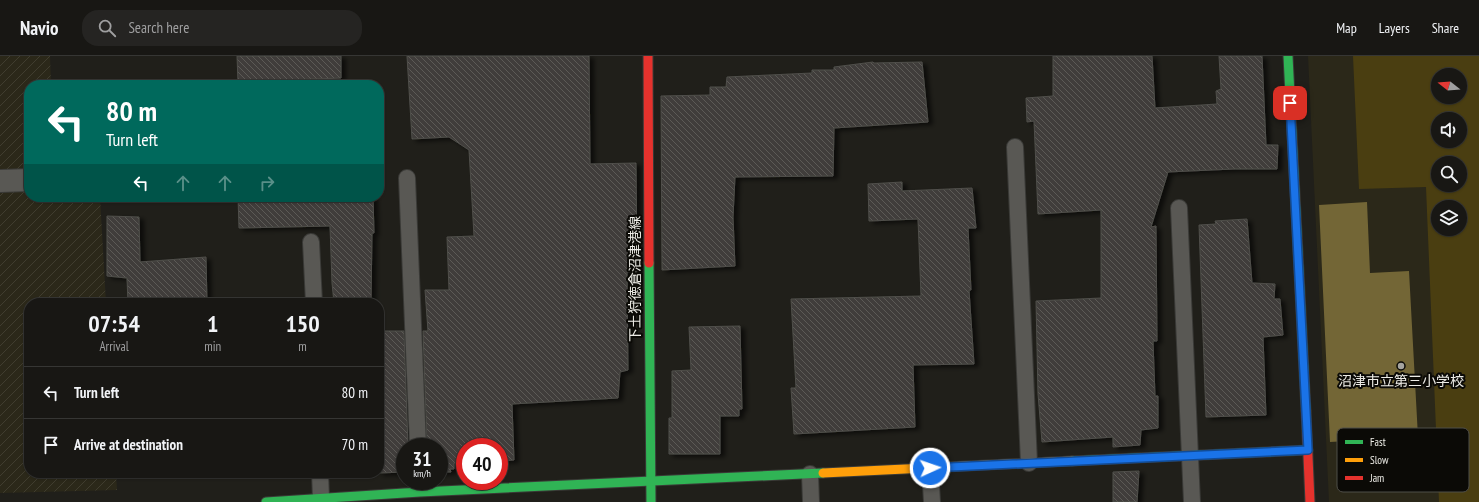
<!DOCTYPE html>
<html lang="en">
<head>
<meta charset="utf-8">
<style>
	body { margin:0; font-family:"PT Sans Narrow","Noto Sans JP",sans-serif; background:#252422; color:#f1f3f6; height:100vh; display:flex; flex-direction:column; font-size:15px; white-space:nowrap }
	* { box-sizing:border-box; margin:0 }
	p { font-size:13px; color:#9f9fa0 }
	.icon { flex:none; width:22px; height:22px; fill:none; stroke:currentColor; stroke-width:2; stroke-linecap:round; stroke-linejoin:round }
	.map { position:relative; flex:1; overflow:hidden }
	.panel { position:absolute; left:24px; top:242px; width:360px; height:180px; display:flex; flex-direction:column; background:#181714; border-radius:16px; box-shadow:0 1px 3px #0004,0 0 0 1px #363634 }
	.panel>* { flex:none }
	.banner { position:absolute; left:24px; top:24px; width:360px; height:122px; border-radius:16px; box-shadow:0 1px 3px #0004,0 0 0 1px #363634; background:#00695c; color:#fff; overflow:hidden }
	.needle { width:26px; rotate:287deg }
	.controls { position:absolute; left:1431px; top:12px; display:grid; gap:8px }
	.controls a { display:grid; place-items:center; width:36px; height:36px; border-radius:50%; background:#181714; box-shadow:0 1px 3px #0004,0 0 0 1px #363634; font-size:20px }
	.speed { position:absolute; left:396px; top:382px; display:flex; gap:8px; font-size:20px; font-weight:700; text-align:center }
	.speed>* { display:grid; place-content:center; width:52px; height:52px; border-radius:50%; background:#181714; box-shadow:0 1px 3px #0004,0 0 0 1px #363634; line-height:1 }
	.speed small { font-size:10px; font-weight:400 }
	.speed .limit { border:6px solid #d22; background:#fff; color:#111 }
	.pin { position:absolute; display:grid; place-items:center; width:34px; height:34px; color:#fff; margin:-17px; border-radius:8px; box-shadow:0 2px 6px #0006 }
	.me { position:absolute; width:44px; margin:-22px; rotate:87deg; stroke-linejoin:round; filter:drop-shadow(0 0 3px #0008) }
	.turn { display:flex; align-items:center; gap:14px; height:84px; padding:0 16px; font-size:18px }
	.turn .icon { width:52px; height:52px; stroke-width:2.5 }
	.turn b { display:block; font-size:28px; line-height:34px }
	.lanes { display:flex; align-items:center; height:38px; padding:0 16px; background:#0003; justify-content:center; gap:20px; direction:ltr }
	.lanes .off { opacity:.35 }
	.eta { display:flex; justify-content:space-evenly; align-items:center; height:68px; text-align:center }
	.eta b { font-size:24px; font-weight:700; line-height:28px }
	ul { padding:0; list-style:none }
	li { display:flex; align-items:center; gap:12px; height:52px; padding:0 16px; border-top:1px solid #363634 }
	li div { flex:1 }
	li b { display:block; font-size:15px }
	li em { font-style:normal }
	header { display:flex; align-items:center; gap:24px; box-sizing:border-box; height:56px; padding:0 20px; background:#181714; border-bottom:1px solid #363634 }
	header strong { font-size:19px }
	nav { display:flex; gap:22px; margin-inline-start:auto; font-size:14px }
	.search { width:280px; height:36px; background:#252422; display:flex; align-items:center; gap:10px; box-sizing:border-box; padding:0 14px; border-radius:16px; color:#9f9fa0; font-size:15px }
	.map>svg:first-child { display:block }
</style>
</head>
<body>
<header>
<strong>Navio</strong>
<div class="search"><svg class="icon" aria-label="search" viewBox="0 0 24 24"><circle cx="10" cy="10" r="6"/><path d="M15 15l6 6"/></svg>Search here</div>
<nav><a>Map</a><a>Layers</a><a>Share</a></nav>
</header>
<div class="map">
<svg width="1479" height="446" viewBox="0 0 1479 446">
	<defs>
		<pattern id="industrial-furrows" width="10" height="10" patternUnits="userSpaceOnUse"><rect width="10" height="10" fill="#2b2819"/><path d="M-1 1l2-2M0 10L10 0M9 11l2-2" fill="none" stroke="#403d2f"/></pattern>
		<pattern id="building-back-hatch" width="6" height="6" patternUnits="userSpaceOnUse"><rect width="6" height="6" fill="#3f3e3a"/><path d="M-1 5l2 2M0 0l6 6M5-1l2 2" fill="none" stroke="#5b5a56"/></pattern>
		<filter id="shadow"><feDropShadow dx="4.5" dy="2.5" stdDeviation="2" flood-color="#0009"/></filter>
	</defs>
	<rect width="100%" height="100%" fill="#201f1a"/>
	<path fill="#2b2819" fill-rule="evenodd" d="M 1308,0 L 1479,0 L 1479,446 L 1329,446 ZM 1438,19 L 1460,19 L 1460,41 L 1438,41 ZM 1438,63 L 1460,63 L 1460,85 L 1438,85 ZM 1438,107 L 1460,107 L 1460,129 L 1438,129 ZM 1438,151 L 1460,151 L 1460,173 L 1438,173 Z"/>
	<g fill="url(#industrial-furrows)">
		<path d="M 0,0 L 50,0 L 51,29 L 29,29 L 29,114 L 0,114 Z"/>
		<path d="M 29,130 L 29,141 L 100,141 L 106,247 L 29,247 L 29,417 L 116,417 L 117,434 L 0,437 L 0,132 Z"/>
	</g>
	<path fill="#4a3e11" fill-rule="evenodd" d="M 1353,0 L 1479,0 L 1479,446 L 1439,446 L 1426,131 L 1359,133 ZM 1438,19 L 1460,19 L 1460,41 L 1438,41 ZM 1438,63 L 1460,63 L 1460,85 L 1438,85 ZM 1438,107 L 1460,107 L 1460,129 L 1438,129 ZM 1438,151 L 1460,151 L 1460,173 L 1438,173 Z"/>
	<path fill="#736636" d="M 1367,146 L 1370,217 L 1409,215 L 1418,381 L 1330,386 L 1319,149 Z"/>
	<g fill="url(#building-back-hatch)" stroke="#4f4e4a" filter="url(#shadow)">
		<path d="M 237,0 L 341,0 L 341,22 L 238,26 Z"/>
		<path d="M 407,0 L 589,0 L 590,108 L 636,107 L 637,216 L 627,216 L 628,314 L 620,316 L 618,342 L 512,348 L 514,404 L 499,405 L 499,391 L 465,391 L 465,407 L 454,407 L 454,413 L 450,413 L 451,416 L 439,416 L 439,391 L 427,391 L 423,275 L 428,275 L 425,234 L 449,234 L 447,181 L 474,180 L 469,94 L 449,81 L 412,83 Z"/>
		<path d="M 1053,0 L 1152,0 L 1155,52 L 1217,48 L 1216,35 L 1221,33 L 1219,0 L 1262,0 L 1266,89 L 1278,89 L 1277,113 L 1234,113 L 1168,116 L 1151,171 L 1156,170 L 1157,285 L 1153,285 L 1155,340 L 1158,340 L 1158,372 L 1141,374 L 1140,389 L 1113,391 L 1113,381 L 1042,386 L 1038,338 L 1036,245 L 1101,242 L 1101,154 L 1038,158 L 1034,65 L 1027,66 L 1026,42 L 1053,40 Z"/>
		<path d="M 873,6 L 874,7 L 922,6 L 928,66 L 834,72 L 833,120 L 735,121 L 733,161 L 735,210 L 662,214 L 661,40 L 710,39 L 710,31 L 726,31 L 727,21 L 812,17 L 812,14 L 834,14 L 834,11 Z"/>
		<path d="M 902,126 L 902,135 L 972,132 L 976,172 L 968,172 L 971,234 L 969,234 L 974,308 L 913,309 L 915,371 L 794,378 L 791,332 L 796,332 L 791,243 L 921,240 L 918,163 L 869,165 L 868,128 Z"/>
		<path d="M 238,141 L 373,141 L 374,177 L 372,177 L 371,247 L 334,247 L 332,227 L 330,170 L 239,172 Z"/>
		<path d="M 107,160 L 139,161 L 140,206 L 206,201 L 207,247 L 128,247 L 127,222 L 107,220 Z"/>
		<path d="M 1247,163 L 1252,227 L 1275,228 L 1274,243 L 1280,243 L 1283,279 L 1263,281 L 1266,359 L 1206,361 L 1199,169 L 1216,168 L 1215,165 Z"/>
		<path d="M 740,270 L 742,353 L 739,353 L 739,360 L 720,360 L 720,398 L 669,398 L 669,362 L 672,362 L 672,315 L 691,314 L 689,271 Z"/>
		<path d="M 379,275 L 404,275 L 408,391 L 405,391 L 405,416 L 379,417 Z"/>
		<path d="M 1139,415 L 1137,446 L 1113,446 L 1113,416 Z"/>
	</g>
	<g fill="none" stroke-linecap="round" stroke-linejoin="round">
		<g stroke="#3a3a37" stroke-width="18">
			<g id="lane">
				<path d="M 1015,91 L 1029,407"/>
				<path d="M 407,122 L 418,391"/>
				<path d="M 1179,152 L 1192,446"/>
				<path d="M 311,186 L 314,247"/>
				<path d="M 930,412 L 932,446"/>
				<path d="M 320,417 L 321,442"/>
				<path d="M 810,418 L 811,446"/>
			</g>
		</g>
		<g stroke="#3a3a37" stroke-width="24">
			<path id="street" d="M 0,125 L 29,124"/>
		</g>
		<g stroke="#3a3a37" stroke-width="11">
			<g id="fast">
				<path d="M 1288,0 L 1306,355"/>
				<path d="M 649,207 L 651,446"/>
				<path d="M 1072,405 L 1308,394"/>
				<path d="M 266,446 L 420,436 L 823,417"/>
			</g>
		</g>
		<g stroke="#3a3a37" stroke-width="11">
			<path id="slow" d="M 823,417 L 1072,405"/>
		</g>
		<g stroke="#3a3a37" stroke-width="11">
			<g id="jam">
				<path d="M 648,0 L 649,207"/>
				<path d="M 1306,355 L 1310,446"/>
			</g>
		</g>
		<use href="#lane" stroke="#595854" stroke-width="16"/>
		<use href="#street" stroke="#595854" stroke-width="22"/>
		<use href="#fast" stroke="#30b455" stroke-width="9"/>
		<use href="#slow" stroke="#ff9f0a" stroke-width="9"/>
		<use href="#jam" stroke="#e5322d" stroke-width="9"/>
	</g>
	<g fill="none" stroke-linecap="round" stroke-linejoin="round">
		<g stroke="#114b97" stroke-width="10">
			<path id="route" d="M 930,412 L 1308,394 L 1290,47"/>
		</g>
		<use href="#route" stroke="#1a73e8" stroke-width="7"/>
	</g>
	<circle fill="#a5a49f" stroke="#0b0a06" stroke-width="1.5" cx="1401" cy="310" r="4"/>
	<g text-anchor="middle" stroke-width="4" stroke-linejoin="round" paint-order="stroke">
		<g font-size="14" fill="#edece6" stroke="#0b0a06">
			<text transform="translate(635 223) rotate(-90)" y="5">下土狩徳倉沼津港線</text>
		</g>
		<g font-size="14" fill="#edece6" stroke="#0b0a06">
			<text x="1401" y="330">沼津市立第三小学校</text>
		</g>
	</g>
	<rect x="1337" y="372" width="132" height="64" rx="6" fill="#0b0a06" stroke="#4f4e49" stroke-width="1"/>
	<rect x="1345" y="384" width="18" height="4" fill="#30b455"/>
	<rect x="1345" y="402" width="18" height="4" fill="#ff9f0a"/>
	<rect x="1345" y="420" width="18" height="4" fill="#e5322d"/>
	<g font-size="11" fill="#edece6">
		<text x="1370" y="390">Fast</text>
		<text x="1370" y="408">Slow</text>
		<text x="1370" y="426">Jam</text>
	</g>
</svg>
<div class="controls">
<a><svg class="needle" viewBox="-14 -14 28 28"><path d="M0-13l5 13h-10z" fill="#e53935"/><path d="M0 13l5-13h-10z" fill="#9f9fa0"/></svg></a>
<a><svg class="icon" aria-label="sound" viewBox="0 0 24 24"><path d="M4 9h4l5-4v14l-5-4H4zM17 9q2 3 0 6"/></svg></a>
<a><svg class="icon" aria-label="search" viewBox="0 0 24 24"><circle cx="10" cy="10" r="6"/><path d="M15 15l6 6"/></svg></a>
<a><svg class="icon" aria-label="layers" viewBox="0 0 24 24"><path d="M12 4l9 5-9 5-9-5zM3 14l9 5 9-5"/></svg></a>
</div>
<div class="speed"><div>31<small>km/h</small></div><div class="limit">40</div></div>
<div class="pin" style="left:1290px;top:47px;background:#d93025"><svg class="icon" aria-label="arrive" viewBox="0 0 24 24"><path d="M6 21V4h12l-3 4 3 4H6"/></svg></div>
<svg class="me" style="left:930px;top:412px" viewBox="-20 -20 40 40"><circle r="17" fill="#1a73e8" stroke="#fff" stroke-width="3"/><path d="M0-11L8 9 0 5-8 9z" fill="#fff"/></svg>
<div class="banner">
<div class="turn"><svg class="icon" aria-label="left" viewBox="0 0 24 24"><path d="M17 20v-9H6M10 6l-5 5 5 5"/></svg><div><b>80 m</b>Turn left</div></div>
<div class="lanes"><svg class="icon" aria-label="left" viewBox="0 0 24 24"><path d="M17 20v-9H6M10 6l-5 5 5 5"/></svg><svg class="icon off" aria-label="ahead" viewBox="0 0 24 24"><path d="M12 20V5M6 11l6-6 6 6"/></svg><svg class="icon off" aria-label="ahead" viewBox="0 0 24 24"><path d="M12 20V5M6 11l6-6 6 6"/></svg><svg class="icon off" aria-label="right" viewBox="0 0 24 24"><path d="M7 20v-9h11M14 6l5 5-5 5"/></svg></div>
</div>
<section class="panel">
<div class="eta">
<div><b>07:54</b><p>Arrival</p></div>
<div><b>1</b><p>min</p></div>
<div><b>150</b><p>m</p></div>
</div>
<ul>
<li><svg class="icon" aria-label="left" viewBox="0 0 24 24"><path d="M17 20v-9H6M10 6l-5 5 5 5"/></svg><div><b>Turn left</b></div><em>80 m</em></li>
<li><svg class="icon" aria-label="arrive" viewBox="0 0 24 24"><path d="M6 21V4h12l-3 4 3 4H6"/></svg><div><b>Arrive at destination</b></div><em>70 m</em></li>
</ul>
</section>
</div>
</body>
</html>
